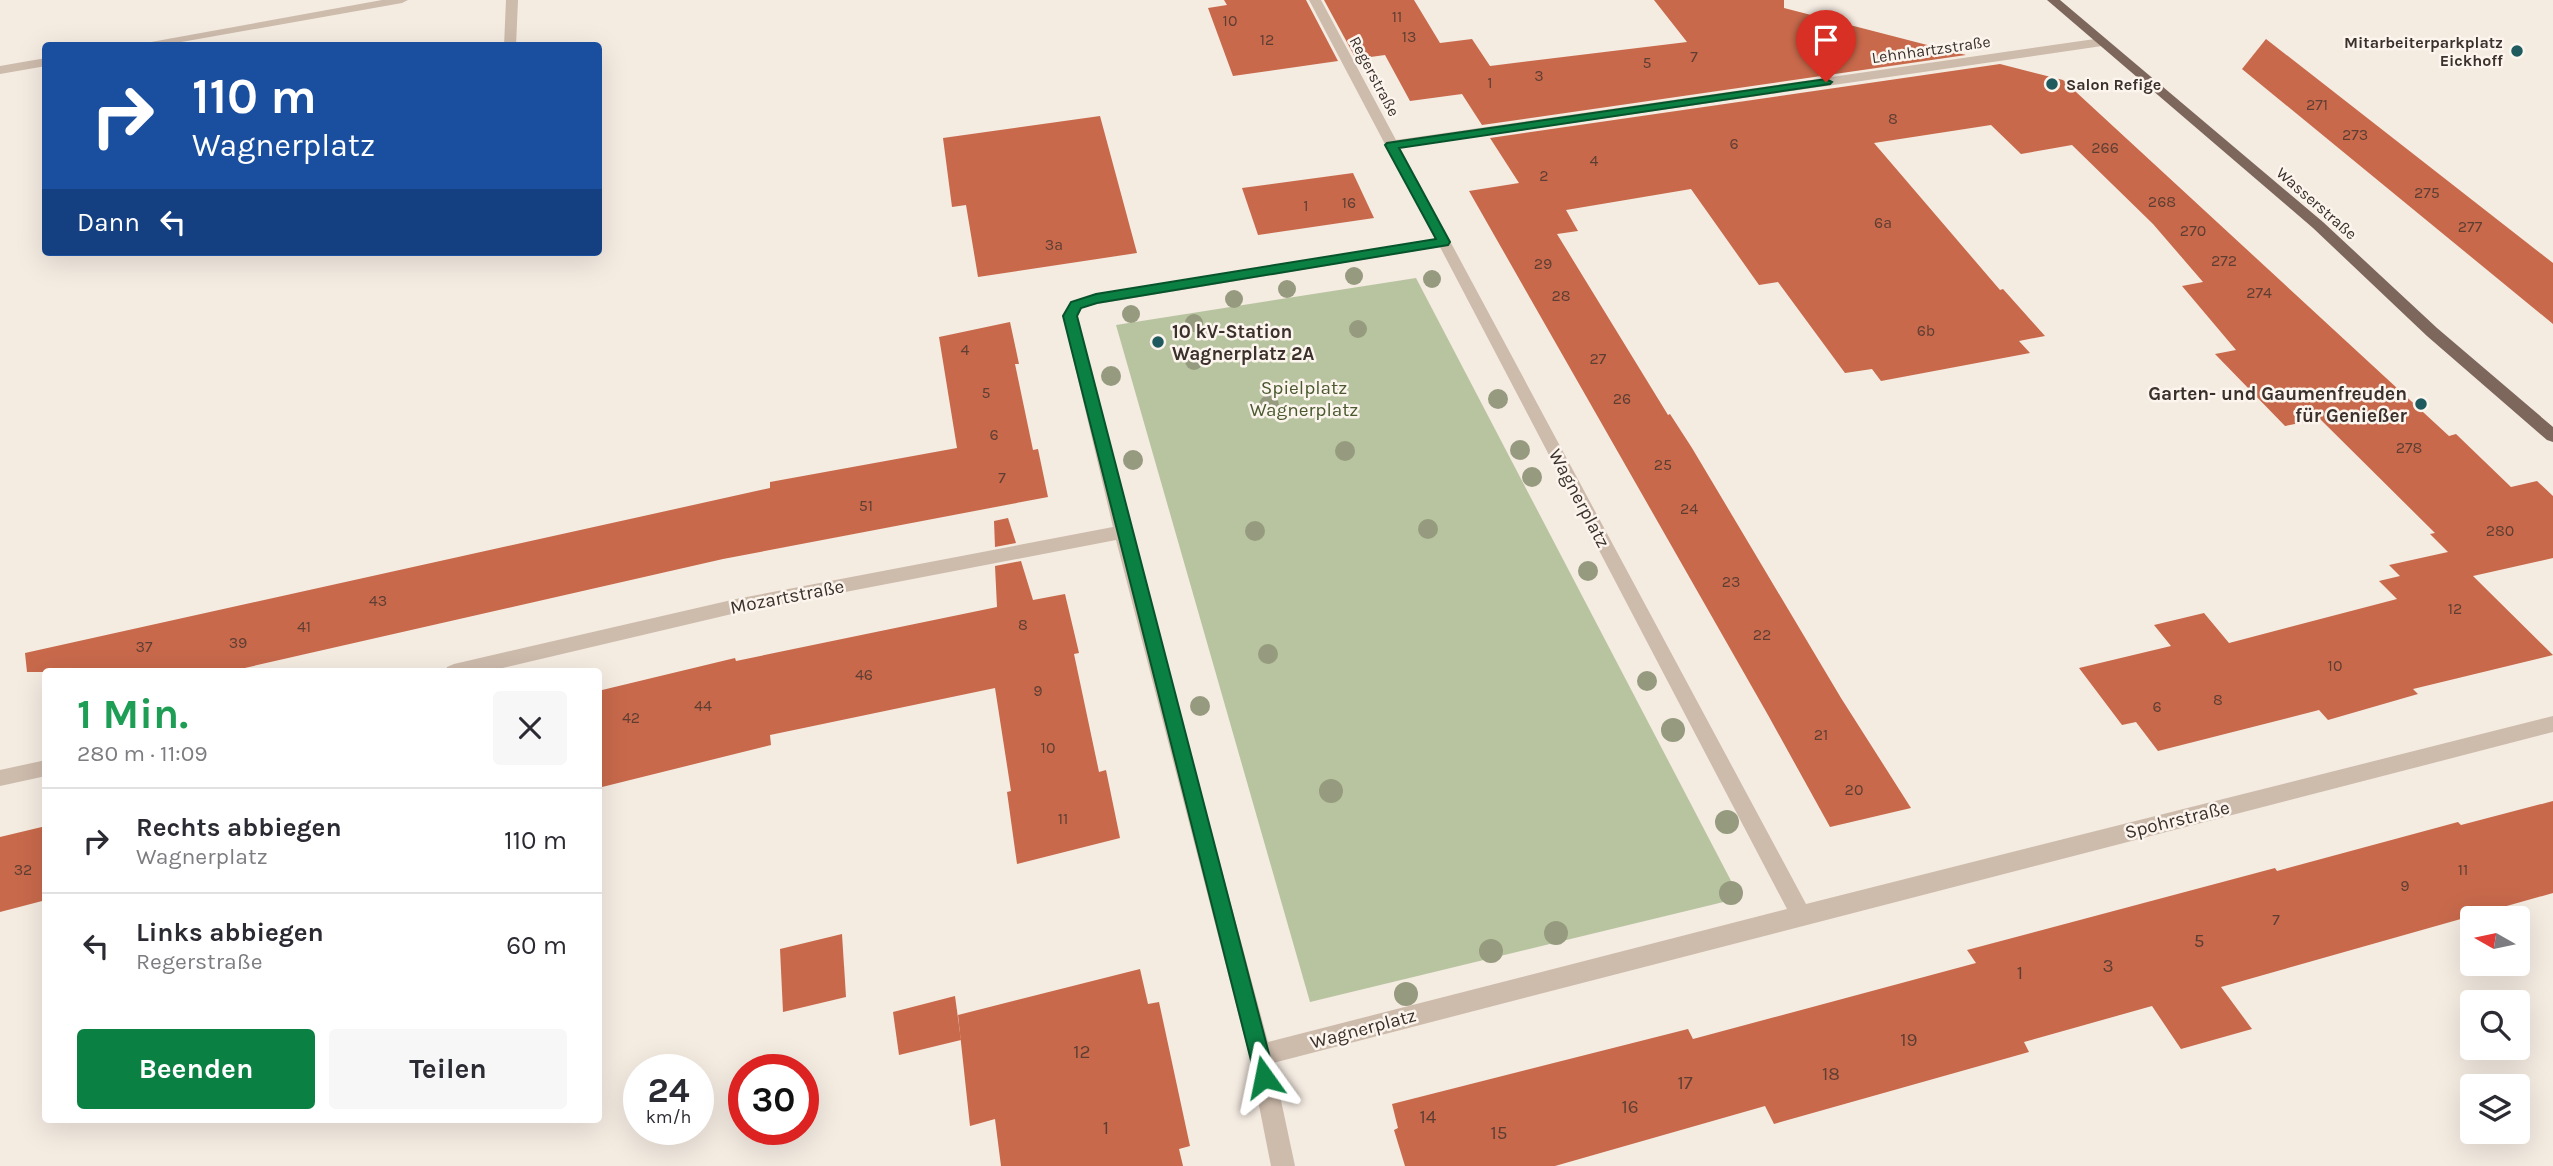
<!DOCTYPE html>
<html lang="de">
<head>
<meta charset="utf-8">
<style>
	body { margin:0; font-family:Karla,sans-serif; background:#f7f7f7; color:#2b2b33; height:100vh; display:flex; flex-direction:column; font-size:26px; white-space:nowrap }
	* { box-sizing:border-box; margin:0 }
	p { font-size:23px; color:#7c7c81 }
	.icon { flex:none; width:38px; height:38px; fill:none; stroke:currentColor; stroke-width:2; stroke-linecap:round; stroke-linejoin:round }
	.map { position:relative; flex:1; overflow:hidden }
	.details { position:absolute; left:42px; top:668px; width:560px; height:455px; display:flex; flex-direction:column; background:#fff; border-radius:7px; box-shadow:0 7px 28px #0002 }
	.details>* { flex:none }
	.banner { position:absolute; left:42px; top:42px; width:560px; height:214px; border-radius:7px; box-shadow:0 7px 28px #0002; background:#1a4fa0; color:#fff; overflow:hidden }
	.needle { width:46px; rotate:279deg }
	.tools { position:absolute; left:2460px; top:906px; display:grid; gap:14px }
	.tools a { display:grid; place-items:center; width:70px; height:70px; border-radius:7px; background:#fff; box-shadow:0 7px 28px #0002; font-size:35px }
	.speed { position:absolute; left:623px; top:1054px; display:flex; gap:14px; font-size:35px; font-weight:700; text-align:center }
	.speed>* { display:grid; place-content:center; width:91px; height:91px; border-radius:50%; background:#fff; box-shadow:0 7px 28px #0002; line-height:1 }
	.speed small { font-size:18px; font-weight:400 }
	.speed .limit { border:10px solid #d22; background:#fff; color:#111 }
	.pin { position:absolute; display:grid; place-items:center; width:60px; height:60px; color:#fff; margin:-72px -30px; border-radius:50% 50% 50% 0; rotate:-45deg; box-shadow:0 0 7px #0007 }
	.pin .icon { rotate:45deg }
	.me { position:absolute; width:77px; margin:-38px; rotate:348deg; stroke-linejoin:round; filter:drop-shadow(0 0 5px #0008) }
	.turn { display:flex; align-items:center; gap:24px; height:147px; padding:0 35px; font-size:32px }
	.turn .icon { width:91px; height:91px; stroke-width:2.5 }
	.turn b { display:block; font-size:49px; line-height:60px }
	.then { display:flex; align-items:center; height:66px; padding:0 35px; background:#0003; gap:14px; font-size:26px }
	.round { display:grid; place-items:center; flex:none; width:74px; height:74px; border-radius:7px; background:#f7f7f7 }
	.headline { display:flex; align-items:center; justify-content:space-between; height:119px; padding:0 35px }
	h1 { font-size:42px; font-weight:700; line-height:52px; color:#1e9e55 }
	.action { display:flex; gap:14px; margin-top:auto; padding:14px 35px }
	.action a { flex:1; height:80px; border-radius:7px; background:#0b8043; color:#fff; font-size:28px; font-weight:700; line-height:80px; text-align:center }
	.action a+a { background:#f7f7f7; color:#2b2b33 }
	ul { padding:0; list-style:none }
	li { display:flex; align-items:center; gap:21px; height:105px; padding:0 35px; border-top:2px solid #e1e1e2 }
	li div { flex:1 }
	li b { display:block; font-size:26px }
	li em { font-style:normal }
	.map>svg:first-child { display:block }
</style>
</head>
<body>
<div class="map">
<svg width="2553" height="1166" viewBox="0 0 2553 1166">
	<rect width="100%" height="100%" fill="#f4ebe1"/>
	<path fill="#b8c4a0" d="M 1416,278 L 1740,898 L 1310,1002 L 1116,325 Z"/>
	<g fill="#c8694b">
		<path d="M 1224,0 L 1306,0 L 1338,61 L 1233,76 L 1208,8 L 1227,5 Z"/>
		<path d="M 1324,0 L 1414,0 L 1440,43 L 1472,39 L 1490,66 L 1687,42 L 1654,0 L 1784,0 L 1784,8 L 1966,55 L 1482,125 L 1462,94 L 1410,101 L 1385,55 L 1356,59 Z"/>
		<path d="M 2266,39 L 2553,263 L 2553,324 L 2242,69 Z"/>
		<path d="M 2000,64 L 2063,80 L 2449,436 L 2456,434 L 2511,487 L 2537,481 L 2553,496 L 2553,558 L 2473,576 L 2553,655 L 2413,689 L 2418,694 L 2328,720 L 2319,710 L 2158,751 L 2136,722 L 2122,725 L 2079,668 L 2171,646 L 2154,625 L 2204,613 L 2229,643 L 2397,599 L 2379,581 L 2400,576 L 2389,565 L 2448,552 L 2430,534 L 2435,533 L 2320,419 L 2285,426 L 2215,354 L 2236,350 L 2182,286 L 2203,282 L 2153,224 L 2072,145 L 2021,154 L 1991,125 L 1874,143 L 2000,290 L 2003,289 L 2045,336 L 2019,341 L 2030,353 L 1881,381 L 1872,369 L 1845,373 L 1778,282 L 1759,285 L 1691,189 L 1566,210 L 1578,231 L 1557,234 L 1668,415 L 1670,414 L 1692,448 L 1841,698 L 1911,808 L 1830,827 L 1768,715 L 1469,191 L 1519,183 L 1490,138 Z"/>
		<path d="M 1100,116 L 1137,253 L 978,277 L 966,205 L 952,207 L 943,138 Z"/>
		<path d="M 1353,173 L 1374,218 L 1258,235 L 1242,188 Z"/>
		<path d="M 1010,322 L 1019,364 L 1015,364 L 1033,450 L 1038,449 L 1048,497 L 723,559 L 227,672 L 27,672 L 25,653 L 770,488 L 770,482 L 957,448 L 939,337 Z"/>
		<path d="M 1008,518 L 1016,543 L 995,547 L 994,521 Z"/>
		<path d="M 1021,561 L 1033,600 L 1065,594 L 1079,653 L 1074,654 L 1099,772 L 1106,770 L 1120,838 L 1017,864 L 1007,792 L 1011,791 L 995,688 L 770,735 L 771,745 L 598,788 L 598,691 L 735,658 L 736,661 L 997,607 L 995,566 Z"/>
		<path d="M 2553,801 L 2553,893 L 2221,987 L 2252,1029 L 2181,1049 L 2152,1006 L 2024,1042 L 2029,1052 L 1774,1124 L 1765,1106 L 1555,1166 L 1405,1166 L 1394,1130 L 1398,1128 L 1392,1104 L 1688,1029 L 1693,1039 L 1976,963 L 1967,950 L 2275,868 L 2277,871 L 2458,822 L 2461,825 Z"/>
		<path d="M 46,826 L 46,900 L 0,912 L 0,837 Z"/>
		<path d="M 842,934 L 846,997 L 783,1012 L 780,949 Z"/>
		<path d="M 1140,969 L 1148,1004 L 1159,1002 L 1190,1146 L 1179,1149 L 1183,1166 L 1001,1166 L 995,1119 L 970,1126 L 958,1015 Z"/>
		<path d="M 955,996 L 961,1040 L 899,1055 L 893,1012 Z"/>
	</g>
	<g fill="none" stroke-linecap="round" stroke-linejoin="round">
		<g fill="#cdbbac" fill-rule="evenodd">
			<path d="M 382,0 L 408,0 L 402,3 L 159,46 L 129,46 Z"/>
			<path d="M 506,0 L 518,0 L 516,46 L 504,46 Z"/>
			<path d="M 1309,0 L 1321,0 L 1396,140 L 2102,38 L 2108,42 L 2102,46 L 1400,148 L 1806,904 L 2553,716 L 2553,732 L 1273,1063 L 1295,1166 L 1271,1166 L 1249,1055 L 1116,540 L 736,613 L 486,672 L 445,672 L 447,667 L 454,664 L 736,599 L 1113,527 L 1063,316 L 1071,302 L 1096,294 L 1435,239 ZM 1440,247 L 1787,909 L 1268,1042 L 1131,532 L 1077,316 L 1082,308 L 1097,304 Z"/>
			<path d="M 46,58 L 46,66 L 0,74 L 0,66 Z"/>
			<path d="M 46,760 L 46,776 L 0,786 L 0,770 Z"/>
		</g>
		<path fill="#7d675c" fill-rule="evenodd" d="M 2047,0 L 2060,0 L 2323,222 L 2437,328 L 2553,427 L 2553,442 L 2547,440 L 2427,336 L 2313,228 Z"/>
	</g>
	<g fill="#969b7f">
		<circle cx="1354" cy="276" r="9"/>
		<circle cx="1432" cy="279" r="9"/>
		<circle cx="1287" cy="289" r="9"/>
		<circle cx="1234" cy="299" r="9"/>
		<circle cx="1131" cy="314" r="9"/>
		<circle cx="1194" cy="323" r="9"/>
		<circle cx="1358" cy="329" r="9"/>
		<circle cx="1194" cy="361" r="9"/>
		<circle cx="1111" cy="376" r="10"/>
		<circle cx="1498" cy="399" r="10"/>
		<circle cx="1269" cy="405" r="10"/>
		<circle cx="1520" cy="450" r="10"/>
		<circle cx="1345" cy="451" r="10"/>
		<circle cx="1133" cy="460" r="10"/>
		<circle cx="1532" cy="477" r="10"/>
		<circle cx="1428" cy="529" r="10"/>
		<circle cx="1255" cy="531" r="10"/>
		<circle cx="1588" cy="571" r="10"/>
		<circle cx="1268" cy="654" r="10"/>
		<circle cx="1647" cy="681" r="10"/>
		<circle cx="1200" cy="706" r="10"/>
		<circle cx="1673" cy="730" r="12"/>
		<circle cx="1331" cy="791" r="12"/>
		<circle cx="1727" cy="822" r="12"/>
		<circle cx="1731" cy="893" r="12"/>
		<circle cx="1556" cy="933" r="12"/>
		<circle cx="1491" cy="951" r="12"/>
		<circle cx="1406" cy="994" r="12"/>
	</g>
	<path fill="#0b8043" stroke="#07532c" stroke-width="2" d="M 1826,79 L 1832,82 L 1830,84 L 1399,148 L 1450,242 L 1448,245 L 1097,303 L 1081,308 L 1077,316 L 1275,1077 L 1272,1084 L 1264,1087 L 1257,1084 L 1063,316 L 1071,302 L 1096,294 L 1436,239 L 1385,145 L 1387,143 Z"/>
	<g fill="#1f5a5e" stroke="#fbf5ee" stroke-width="2.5">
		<circle cx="2517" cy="51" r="7"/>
		<circle cx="2052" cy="84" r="7"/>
		<circle cx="1158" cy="342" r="7"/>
		<circle cx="2421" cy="404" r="7"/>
	</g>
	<g text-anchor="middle" stroke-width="5" stroke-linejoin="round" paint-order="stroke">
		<g font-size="16" fill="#5e3e33">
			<text x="1397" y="22">11</text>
			<text x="1230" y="26">10</text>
			<text x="1409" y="42">13</text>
			<text x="1267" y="45">12</text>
			<text x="1694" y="62">7</text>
			<text x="1647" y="68">5</text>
			<text x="1539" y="81">3</text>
			<text x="1490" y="88">1</text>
			<text x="2317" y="110">271</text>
			<text x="1893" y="124">8</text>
			<text x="2355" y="140">273</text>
			<text x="1734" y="149">6</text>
			<text x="2105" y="153">266</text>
			<text x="1594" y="166">4</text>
			<text x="1544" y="181">2</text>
			<text x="2427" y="198">275</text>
			<text x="2162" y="207">268</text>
			<text x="1349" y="208">16</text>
			<text x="1306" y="211">1</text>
			<text x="1883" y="228">6a</text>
			<text x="2470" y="232">277</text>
			<text x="2193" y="236">270</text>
			<text x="1054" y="250">3a</text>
			<text x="2224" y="266">272</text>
			<text x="1543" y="269">29</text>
			<text x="2259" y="298">274</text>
			<text x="1561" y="301">28</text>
			<text x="1926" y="336">6b</text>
			<text x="965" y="355">4</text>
			<text x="1598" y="364">27</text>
			<text x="986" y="398">5</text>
			<text x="1622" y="404">26</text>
			<text x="994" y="440">6</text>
			<text x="2409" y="453">278</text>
			<text x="1663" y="470">25</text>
			<text x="1002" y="483">7</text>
			<text x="866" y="511">51</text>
			<text x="1689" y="514">24</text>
			<text x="2500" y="536">280</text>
			<text x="1731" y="587">23</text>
			<text x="378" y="606">43</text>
			<text x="2455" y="614">12</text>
			<text x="1023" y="630">8</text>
			<text x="304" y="632">41</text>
			<text x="1762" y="640">22</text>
			<text x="238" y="648">39</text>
			<text x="144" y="652">37</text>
			<text x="2335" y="671">10</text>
			<text x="864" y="680">46</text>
			<text x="1038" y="696">9</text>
			<text x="2218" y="705">8</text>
			<text x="703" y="711">44</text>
			<text x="2157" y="712">6</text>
			<text x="631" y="723">42</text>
			<text x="1821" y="740">21</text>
			<text x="1048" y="753">10</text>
			<text x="1854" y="795">20</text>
			<text x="1063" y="824">11</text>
			<text x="23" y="875">32</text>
			<text x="2463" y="875">11</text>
			<text x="2405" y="891">9</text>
			<text x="2276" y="925">7</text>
		</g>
		<g font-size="16" font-weight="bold" fill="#3b302b" stroke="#fbf5ee" text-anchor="end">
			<text x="2503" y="48">Mitarbeiterparkplatz<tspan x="2503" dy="18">Eickhoff</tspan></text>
			<text x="2066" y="90" text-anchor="start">Salon Refige</text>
		</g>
		<g font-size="16" fill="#3b302b" stroke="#fbf5ee">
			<text transform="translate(1931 49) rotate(-8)" y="6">Lehnhartzstraße</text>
			<text transform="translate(1375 76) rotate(62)" y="6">Regerstraße</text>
			<text transform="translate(2317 203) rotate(41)" y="6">Wasserstraße</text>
		</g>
		<g font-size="19" font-weight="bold" fill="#3b302b" stroke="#fbf5ee" text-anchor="start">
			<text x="1172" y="338">10 kV-Station<tspan x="1172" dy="22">Wagnerplatz 2A</tspan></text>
			<text x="2407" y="400" text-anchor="end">Garten- und Gaumenfreuden<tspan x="2407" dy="22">für Genießer</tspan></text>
		</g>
		<g font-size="19" fill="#4a5a2e" stroke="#fbf5ee">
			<text x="1304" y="394">Spielplatz<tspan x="1304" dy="22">Wagnerplatz</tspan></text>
		</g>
		<g font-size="19" fill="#3b302b" stroke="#fbf5ee">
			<text transform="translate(1580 498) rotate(62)" y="7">Wagnerplatz</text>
			<text transform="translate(787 596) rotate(-11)" y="7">Mozartstraße</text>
			<text transform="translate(2177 819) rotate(-14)" y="7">Spohrstraße</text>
			<text transform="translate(1363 1028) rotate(-15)" y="7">Wagnerplatz</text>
		</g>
		<g font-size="19" fill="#5e3e33">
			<text x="2199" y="947">5</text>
			<text x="2108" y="972">3</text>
			<text x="2020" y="979">1</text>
			<text x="1909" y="1046">19</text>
			<text x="1082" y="1058">12</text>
			<text x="1831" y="1080">18</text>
			<text x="1685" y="1089">17</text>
			<text x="1630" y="1113">16</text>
			<text x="1428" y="1123">14</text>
			<text x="1106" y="1134">1</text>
			<text x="1499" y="1139">15</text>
		</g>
	</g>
</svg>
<div class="tools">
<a><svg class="needle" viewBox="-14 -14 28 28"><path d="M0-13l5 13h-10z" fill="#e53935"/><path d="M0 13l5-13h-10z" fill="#7c7c81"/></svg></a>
<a><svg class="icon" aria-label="search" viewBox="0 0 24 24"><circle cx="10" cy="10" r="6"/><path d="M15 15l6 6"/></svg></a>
<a><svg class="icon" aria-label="layers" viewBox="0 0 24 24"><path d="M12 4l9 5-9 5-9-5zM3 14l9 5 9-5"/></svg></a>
</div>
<div class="speed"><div>24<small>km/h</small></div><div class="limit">30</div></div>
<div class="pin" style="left:1826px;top:82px;background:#d93025"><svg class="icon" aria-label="arrive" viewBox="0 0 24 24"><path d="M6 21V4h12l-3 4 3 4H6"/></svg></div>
<svg class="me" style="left:1264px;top:1077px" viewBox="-20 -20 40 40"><path d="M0-17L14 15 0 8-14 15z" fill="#0b8043" stroke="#fff" stroke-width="4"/></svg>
<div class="banner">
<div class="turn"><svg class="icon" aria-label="right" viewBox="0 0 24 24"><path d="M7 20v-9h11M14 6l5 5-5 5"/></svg><div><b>110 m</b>Wagnerplatz</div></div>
<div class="then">Dann<svg class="icon" aria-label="left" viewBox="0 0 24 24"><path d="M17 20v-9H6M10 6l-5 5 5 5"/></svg></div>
</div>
<section class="details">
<div class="headline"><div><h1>1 Min.</h1><p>280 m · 11:09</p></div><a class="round"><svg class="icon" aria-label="close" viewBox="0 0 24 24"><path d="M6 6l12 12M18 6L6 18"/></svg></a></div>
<ul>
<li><svg class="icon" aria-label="right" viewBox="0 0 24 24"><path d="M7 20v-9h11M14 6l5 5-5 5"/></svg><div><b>Rechts abbiegen</b><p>Wagnerplatz</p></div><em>110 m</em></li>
<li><svg class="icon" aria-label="left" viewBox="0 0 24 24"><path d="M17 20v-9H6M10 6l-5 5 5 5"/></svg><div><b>Links abbiegen</b><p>Regerstraße</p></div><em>60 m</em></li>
</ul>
<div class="action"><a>Beenden</a><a>Teilen</a></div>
</section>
</div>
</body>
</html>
